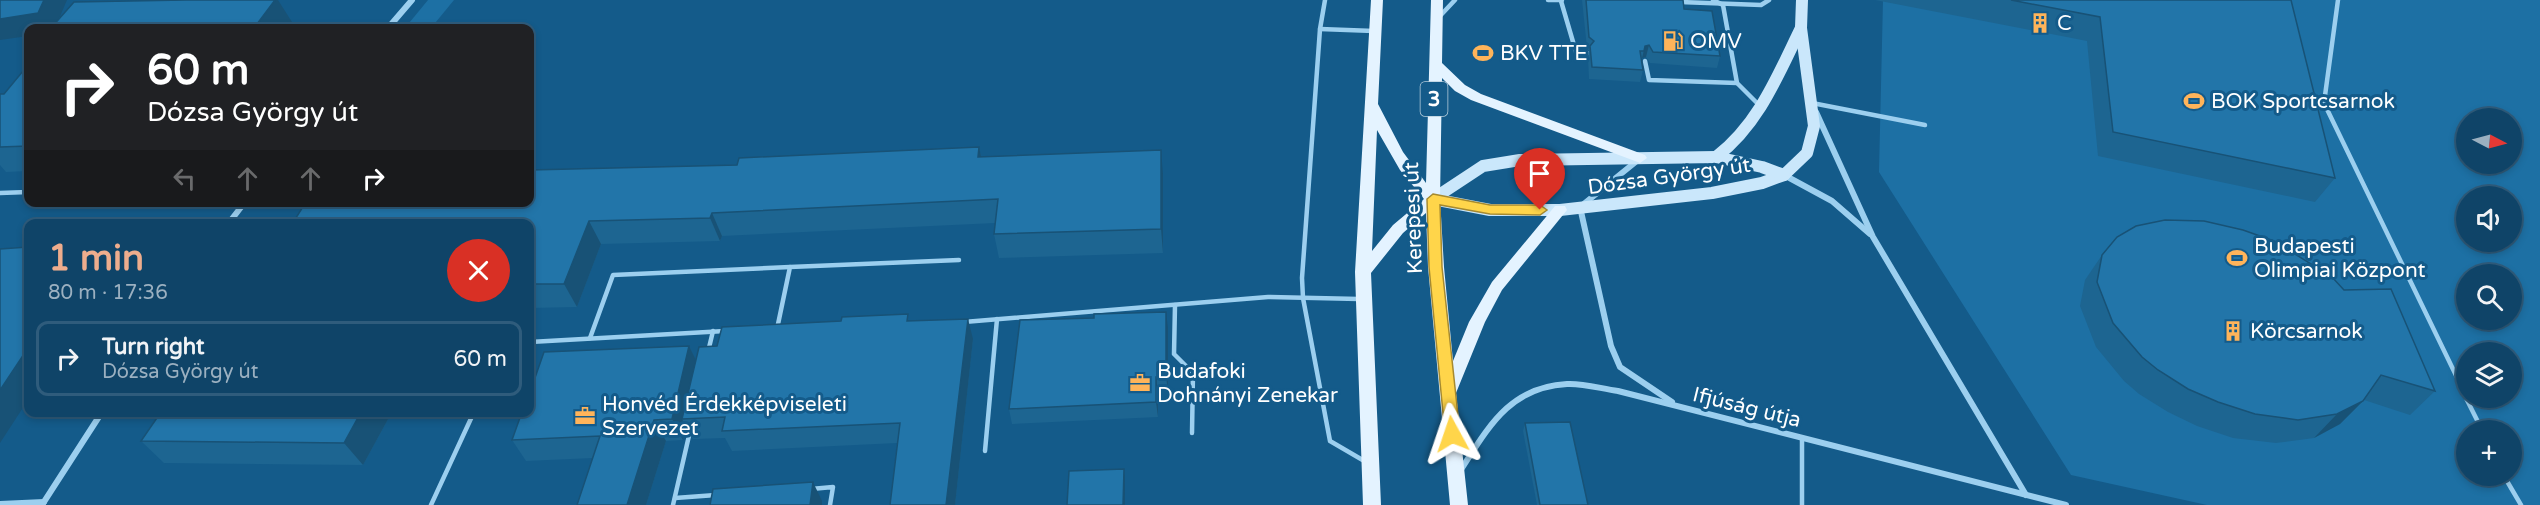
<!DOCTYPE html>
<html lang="en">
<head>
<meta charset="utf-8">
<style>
	body { margin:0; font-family:"Varela Round",sans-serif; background:#1d4e71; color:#f1f3f6; height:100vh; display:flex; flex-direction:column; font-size:22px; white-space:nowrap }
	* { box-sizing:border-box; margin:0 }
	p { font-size:20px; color:#9bb0c0 }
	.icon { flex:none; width:33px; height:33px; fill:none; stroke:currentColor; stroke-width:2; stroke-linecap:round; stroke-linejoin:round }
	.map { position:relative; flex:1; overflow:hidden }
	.drawer { position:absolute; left:24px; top:219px; width:510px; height:198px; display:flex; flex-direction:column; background:#0f4468; border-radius:12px; box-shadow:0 3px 9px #0003,0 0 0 2px #2f5c7c }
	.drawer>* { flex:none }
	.banner { position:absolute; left:24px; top:24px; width:510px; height:183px; border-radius:12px; box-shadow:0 3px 9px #0003,0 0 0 2px #2f5c7c; background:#202124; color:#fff; overflow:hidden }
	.needle { width:39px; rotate:96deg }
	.buttons { position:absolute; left:2456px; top:108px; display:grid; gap:12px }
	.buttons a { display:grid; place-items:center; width:66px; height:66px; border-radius:50%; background:#0f4468; box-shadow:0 3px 9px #0003,0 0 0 2px #2f5c7c; font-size:30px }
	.pin { position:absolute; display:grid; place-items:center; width:51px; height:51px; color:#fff; margin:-62px -26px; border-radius:50% 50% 50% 0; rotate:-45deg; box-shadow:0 0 6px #0007 }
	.pin .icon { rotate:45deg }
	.me { position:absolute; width:66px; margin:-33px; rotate:355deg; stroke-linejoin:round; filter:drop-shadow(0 0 4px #0008) }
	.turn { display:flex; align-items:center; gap:21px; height:126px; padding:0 24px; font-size:27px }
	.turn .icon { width:78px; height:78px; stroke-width:2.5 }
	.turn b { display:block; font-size:42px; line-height:51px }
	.lanes { display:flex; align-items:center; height:57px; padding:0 24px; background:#0003; justify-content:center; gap:30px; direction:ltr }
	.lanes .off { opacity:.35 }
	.round { display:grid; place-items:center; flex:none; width:63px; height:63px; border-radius:32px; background:#1d4e71 }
	.summary { display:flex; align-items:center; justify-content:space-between; height:102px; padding:0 24px }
	h1 { font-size:36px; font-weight:800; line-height:45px; color:#eead8d }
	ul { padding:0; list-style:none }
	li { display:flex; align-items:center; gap:18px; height:75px; margin:0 12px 9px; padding:0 12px; border:3px solid #2f5c7c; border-radius:12px }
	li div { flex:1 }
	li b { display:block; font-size:22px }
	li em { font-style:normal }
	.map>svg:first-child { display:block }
</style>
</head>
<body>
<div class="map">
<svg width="2540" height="505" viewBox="0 0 2540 505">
	<rect width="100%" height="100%" fill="#145b8a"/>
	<g fill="#1d70a4" fill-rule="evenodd">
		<path d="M 428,0 L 454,0 L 431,28 L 405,28 Z"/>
		<path d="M 1883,0 L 2540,0 L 2540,505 L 2207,505 L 2071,475 L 1879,172 ZM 2466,118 L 2511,118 L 2511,164 L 2466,164 ZM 2466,196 L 2511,196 L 2511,242 L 2466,242 ZM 2466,274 L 2511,274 L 2511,320 L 2466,320 ZM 2466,352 L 2511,352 L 2511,398 L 2466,398 ZM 2466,430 L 2511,430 L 2511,476 L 2466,476 Z"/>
	</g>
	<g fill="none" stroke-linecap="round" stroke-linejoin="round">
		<g stroke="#9ccfef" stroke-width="4.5">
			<path d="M 1325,0 L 1320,29 L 1302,278 L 1303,298 L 1330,441 L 1366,462"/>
			<path d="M 1548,0 L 1562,0"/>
			<path d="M 1713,0 L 1723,5 L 1737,83 L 1760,106"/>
			<path d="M 2338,0 L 2324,103 L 2466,396"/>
			<path d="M 1561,1 L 1576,52 L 1587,53"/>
			<path d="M 1680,2 L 1761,5 L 1769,0"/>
			<path d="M 1440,16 L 1455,0"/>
			<path d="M 1320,29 L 1374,31"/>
			<path d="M 1645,61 L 1649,80 L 1737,83"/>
			<path d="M 1812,103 L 1925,125"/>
			<path d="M 0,193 L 28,192"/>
			<path d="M 1175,305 L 1174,354 L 1193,373 L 1192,433"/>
			<path d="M 964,322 L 1268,297 L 1359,299"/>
			<path d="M 777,329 L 790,267 L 959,260"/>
			<path d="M 590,338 L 613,275 L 790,267"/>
			<path d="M 530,342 L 725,331"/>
			<path d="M 708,352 L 713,331"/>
			<path d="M 2466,398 L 2482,430"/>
			<path d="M 1802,438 L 1802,505"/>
			<path d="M 985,451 L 997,319"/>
			<path d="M 2504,476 L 2521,505"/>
			<path d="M 811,489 L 833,487 L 830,505"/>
			<path d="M 675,498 L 716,495"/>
			<path d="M 431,505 L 474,412"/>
			<path d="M 673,505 L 691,427"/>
		</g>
		<g stroke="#9ccfef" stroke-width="6">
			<path d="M 388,28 L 412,0"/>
			<path d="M 1816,112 L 1873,237 L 2026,495"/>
			<path d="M 1638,160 L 1580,207 L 1611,346 L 1620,367 L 1672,402"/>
			<path d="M 1784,175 L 1832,201 L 1870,234"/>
			<path d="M 228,224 L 245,202"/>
			<path d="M 1460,471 C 1488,428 1509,387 1567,384 C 1583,383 1602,389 1618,391 L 2066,505"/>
			<path d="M 0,504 L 44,502"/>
			<path d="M 42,505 L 102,412"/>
		</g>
		<g stroke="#cae7fb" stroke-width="12">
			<path d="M 1716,157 C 1759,124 1778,75 1801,28"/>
			<path d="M 1433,199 L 1490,210 L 1560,210 L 1712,193 L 1762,183 L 1784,175 L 1807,153 L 1814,126 L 1801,28 L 1802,0"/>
			<path d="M 1433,199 L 1483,166 L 1520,160 L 1716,157 L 1762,167 L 1784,175"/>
		</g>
		<path fill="#e4f3ff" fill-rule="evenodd" d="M 1371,0 L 1383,0 L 1378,104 L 1403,152 L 1426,183 L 1431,0 L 1443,0 L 1442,63 L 1465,85 L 1481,94 L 1645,155 L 1647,158 L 1640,163 L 1635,161 L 1471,100 L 1455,91 L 1442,78 L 1440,199 L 1444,267 L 1453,361 L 1469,322 L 1492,282 L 1555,206 L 1565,206 L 1567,210 L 1502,290 L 1485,322 L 1456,393 L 1468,505 L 1450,505 L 1428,267 L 1426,213 L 1403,233 L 1371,273 L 1381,505 L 1363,505 L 1355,272 ZM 1377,130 L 1400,170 L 1424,199 L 1393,225 L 1372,251 Z"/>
	</g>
	<g fill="#1d6591">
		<path d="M 1582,0 L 1683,0 L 1684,9 L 1720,56 L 1717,68 L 1650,63 L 1646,57 L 1642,58 L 1642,60 L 1643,70 L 1640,82 L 1589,79 L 1588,57 L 1589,51 L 1587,48 Z"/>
		<path d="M 1875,0 L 2291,0 L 2335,178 L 2315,202 L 2098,156 L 2087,41 Z"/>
		<path d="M 28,65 L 28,171 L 6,172 L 0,165 L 0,94 L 4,94 Z"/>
		<path d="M 979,147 L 981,157 L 1163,174 L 1163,253 L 999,258 L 994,234 L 995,223 L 722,236 L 720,241 L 601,244 L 577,307 L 530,308 L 530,224 L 306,202 L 530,202 L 737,165 Z"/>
		<path d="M 2102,255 L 2435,391 L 2410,415 L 2364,400 L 2340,424 L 2314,438 L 2276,443 L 2233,438 L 2197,426 L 2168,412 L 2139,394 L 2124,381 L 2096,347 L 2080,306 L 2085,280 Z"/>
		<path d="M 910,321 L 973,339 L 955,505 L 890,505 L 897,443 L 732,451 L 725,438 L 693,439 L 686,427 L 683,440 L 666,441 L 646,505 L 577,505 L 593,458 L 526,461 L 512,440 L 689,346 L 696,360 L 717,346 Z"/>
		<path d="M 1168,328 L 1168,392 L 1158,392 L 1158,417 L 1012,424 L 1009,409 Z"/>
		<path d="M 392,412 L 363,465 L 164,463 L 141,441 Z"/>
		<path d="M 1525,423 L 1588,505 L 1537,505 L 1523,431 Z"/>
	</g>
	<g fill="#185276">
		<path d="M 44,0 L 67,0 L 55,28 L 28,28 L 28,36 L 0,40 L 0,19 Z"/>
		<path d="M 275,0 L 278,0 L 292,22 L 288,28 L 254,28 Z"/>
		<path d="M 1649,45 L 1646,57 L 1642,58 L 1645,46 Z"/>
		<path d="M 979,147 L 984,170 L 978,157 Z"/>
		<path d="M 1161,150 L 1163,174 L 1163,253 L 1161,229 Z"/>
		<path d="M 712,213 L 722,236 L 720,241 L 710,218 Z"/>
		<path d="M 589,221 L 601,244 L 577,307 L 564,284 Z"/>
		<path d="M 1166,312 L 1168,328 L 1168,392 L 1166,376 Z"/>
		<path d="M 968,319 L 973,339 L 955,505 L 946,505 Z"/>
		<path d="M 689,346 L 700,368 L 682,419 L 686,427 L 683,440 L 672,419 Z"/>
		<path d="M 28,348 L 28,400 L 0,443 L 0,390 Z"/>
		<path d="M 1156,377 L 1158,392 L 1158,417 L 1156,402 Z"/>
		<path d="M 2363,401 L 2340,424 L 2314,438 L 2337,414 Z"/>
		<path d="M 361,412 L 392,412 L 363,465 L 344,443 Z"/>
		<path d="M 654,420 L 666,441 L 646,505 L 627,505 Z"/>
		<path d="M 1124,469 L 1125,477 L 1125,505 L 1123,505 Z"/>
		<path d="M 813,482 L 822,501 L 822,505 L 810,505 Z"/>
	</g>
	<g fill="#2275a9" stroke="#185276" stroke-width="1.5">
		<path d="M 0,0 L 44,0 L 38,13 L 0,19 Z"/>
		<path d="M 186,0 L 275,0 L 254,28 L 51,28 L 74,2 Z"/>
		<path d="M 1586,0 L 1683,0 L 1684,9 L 1712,11 L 1720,56 L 1653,52 L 1649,45 L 1645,46 L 1644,51 L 1640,51 L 1643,70 L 1592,67 L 1590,46 L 1594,41 L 1589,37 Z"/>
		<path d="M 2011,0 L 2291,0 L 2335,178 L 2113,132 L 2100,17 Z"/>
		<path d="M 28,65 L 28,146 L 0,147 L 0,94 L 4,94 Z"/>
		<path d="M 979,147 L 978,157 L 1161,150 L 1161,229 L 994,234 L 998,199 L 712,213 L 710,218 L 589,221 L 564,284 L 530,284 L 530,224 L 292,224 L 306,202 L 495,202 L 499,205 L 503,202 L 530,202 L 530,170 L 737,165 L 739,158 Z"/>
		<path d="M 2165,220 L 2204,221 L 2243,230 L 2274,241 L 2332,277 L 2344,290 L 2391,289 L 2435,391 L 2381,375 L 2363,401 L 2337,414 L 2298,420 L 2255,414 L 2218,402 L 2188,389 L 2158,370 L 2142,357 L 2113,323 L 2097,282 L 2102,255 L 2117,237 L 2136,226 Z"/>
		<path d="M 28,247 L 28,348 L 0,390 L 0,249 Z"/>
		<path d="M 1166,312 L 1166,376 L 1156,377 L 1156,402 L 1009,409 L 1020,320 L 1094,318 L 1094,314 Z"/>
		<path d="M 908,314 L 907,321 L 968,319 L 946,505 L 890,505 L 900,423 L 722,431 L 725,417 L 682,419 L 699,347 L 717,346 L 722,327 L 841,321 L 842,317 Z"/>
		<path d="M 689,346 L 672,419 L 654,420 L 627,505 L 577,505 L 600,436 L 512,440 L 522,412 L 530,412 L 530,392 L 544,352 Z"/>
		<path d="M 161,412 L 361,412 L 344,443 L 141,441 Z"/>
		<path d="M 1570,422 L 1588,505 L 1540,505 L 1525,423 Z"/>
		<path d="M 1124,469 L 1123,505 L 1067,505 L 1069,471 Z"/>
		<path d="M 813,482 L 810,505 L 710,505 L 713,489 Z"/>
	</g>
	<path fill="#ffd54a" stroke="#a68a30" stroke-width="1.5" d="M 1433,194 L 1490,205 L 1540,205 L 1547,210 L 1540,215 L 1490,214 L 1440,205 L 1442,267 L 1460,434 L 1452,440 L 1445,434 L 1429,267 L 1427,199 Z"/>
	<defs>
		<g id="building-bare" transform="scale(1.62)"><path d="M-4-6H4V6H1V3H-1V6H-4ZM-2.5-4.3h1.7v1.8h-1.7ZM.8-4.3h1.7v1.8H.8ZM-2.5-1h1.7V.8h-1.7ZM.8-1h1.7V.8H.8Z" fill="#ffb45a" stroke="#145b8a" stroke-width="2.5" paint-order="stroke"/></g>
		<g id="fuel-bare" transform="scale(1.62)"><path d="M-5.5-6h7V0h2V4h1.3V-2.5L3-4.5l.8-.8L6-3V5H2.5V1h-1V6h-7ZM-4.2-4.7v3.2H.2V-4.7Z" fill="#ffb45a" stroke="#145b8a" stroke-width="2.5" paint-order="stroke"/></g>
		<g id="stadium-bare" transform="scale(1.62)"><path d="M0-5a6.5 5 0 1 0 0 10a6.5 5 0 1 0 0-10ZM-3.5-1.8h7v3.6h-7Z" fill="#ffb45a" stroke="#145b8a" stroke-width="2.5" paint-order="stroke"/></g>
		<g id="office-bare" transform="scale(1.62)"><path d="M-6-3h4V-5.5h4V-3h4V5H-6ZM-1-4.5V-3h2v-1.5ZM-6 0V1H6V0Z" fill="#ffb45a" stroke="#145b8a" stroke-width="2.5" paint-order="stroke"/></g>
	</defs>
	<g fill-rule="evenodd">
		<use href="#building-bare" x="2040" y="23"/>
		<use href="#fuel-bare" x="1673" y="41"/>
		<use href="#stadium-bare" x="1483" y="53"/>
		<use href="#stadium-bare" x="2194" y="101"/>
		<use href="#stadium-bare" x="2237" y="258"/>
		<use href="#building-bare" x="2233" y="331"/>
		<use href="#office-bare" x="1140" y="383"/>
		<use href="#office-bare" x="585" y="416"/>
	</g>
	<g text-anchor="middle" stroke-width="6" stroke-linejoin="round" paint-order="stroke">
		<rect fill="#145b8a" stroke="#b8cedc" stroke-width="1.5" x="1420.5" y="82" width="27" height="34" rx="4.5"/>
		<g font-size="20" font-weight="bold" fill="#fff">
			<text x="1434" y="106">3</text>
		</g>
		<g font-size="21" fill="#fff" stroke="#145b8a" text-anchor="start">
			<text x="2057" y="30">C</text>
			<text x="1690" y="48">OMV</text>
			<text x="1500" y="60">BKV TTE</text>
			<text x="2211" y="108">BOK Sportcsarnok</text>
			<text x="2254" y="253">Budapesti<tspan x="2254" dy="24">Olimpiai Központ</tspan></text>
			<text x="2250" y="338">Körcsarnok</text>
			<text x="1157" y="378">Budafoki<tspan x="1157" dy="24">Dohnányi Zenekar</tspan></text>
			<text x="602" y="411">Honvéd Érdekképviseleti<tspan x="602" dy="24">Szervezet</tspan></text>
		</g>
		<g font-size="21" fill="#fff" stroke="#145b8a">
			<text transform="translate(1669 176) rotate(-8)" y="7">Dózsa György út</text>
			<text transform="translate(1413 218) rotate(-92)" y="7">Kerepesi út</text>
			<text transform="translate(1747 407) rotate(14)" y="7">Ifjúság útja</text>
		</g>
	</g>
</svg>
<div class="buttons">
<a><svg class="needle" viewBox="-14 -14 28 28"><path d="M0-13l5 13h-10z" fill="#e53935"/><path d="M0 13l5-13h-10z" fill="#9bb0c0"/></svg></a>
<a><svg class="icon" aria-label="sound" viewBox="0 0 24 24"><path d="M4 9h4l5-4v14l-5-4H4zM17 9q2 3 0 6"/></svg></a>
<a><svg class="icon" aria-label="search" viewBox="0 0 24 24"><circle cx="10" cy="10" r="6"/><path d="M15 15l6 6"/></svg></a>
<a><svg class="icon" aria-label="layers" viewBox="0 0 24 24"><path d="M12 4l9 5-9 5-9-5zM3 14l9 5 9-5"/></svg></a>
<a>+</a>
</div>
<div class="pin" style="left:1540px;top:210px;background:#d93025"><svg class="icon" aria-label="arrive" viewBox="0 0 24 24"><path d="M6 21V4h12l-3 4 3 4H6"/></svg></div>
<svg class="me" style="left:1452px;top:434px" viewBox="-20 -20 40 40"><path d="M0-17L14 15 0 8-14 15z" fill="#ffd54a" stroke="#fff" stroke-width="4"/></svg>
<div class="banner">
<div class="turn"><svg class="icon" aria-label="right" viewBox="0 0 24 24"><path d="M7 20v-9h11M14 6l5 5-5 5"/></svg><div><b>60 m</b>Dózsa György út</div></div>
<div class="lanes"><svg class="icon off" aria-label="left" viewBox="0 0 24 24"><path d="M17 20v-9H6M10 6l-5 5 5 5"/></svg><svg class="icon off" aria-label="ahead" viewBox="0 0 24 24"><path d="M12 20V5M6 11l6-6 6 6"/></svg><svg class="icon off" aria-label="ahead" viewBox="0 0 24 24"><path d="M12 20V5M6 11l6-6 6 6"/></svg><svg class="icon" aria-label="right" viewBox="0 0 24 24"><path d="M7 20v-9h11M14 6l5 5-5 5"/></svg></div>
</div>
<section class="drawer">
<div class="summary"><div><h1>1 min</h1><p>80 m · 17:36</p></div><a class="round" style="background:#d93025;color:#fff"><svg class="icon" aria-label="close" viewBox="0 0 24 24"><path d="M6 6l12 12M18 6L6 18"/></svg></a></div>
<ul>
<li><svg class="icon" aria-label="right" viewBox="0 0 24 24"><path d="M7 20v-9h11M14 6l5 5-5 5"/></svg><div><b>Turn right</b><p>Dózsa György út</p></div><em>60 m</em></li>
</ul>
</section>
</div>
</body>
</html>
